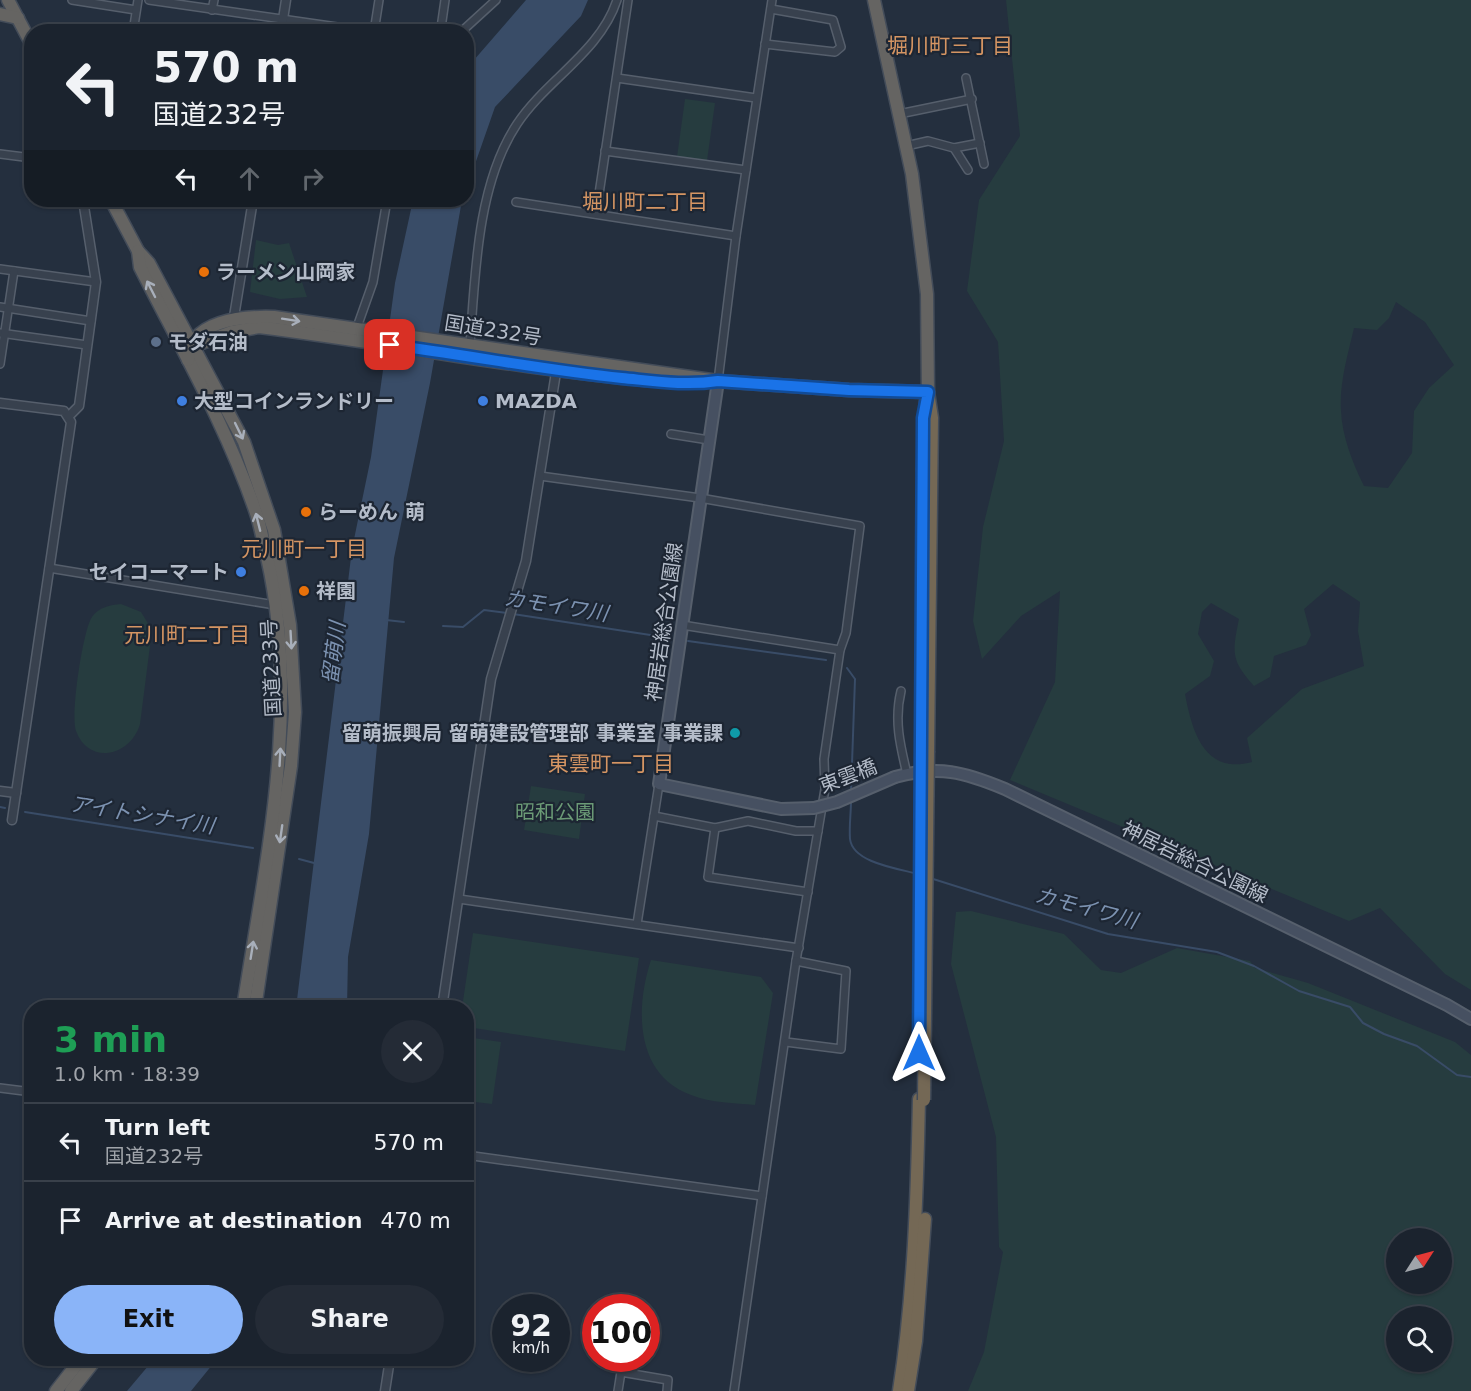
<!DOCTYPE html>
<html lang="en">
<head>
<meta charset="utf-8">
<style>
	body { margin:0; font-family:"DejaVu Sans","Noto Sans JP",sans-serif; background:#242b36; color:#f1f3f6; height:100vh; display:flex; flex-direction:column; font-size:22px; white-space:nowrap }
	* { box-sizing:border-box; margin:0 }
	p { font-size:20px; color:#a0a4aa }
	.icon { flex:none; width:33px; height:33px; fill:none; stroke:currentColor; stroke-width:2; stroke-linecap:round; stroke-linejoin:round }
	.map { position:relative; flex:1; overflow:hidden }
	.side { position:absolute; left:24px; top:1000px; width:450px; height:366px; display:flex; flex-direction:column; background:#1b232e; border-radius:24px; box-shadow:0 2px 4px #0004,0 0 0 2px #39404a }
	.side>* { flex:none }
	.top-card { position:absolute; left:24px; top:24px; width:450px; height:183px; border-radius:24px; box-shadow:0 2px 4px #0004,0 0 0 2px #39404a; background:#1b232e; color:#f1f3f6; overflow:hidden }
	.needle { width:39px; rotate:54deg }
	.fabs { position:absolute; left:1386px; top:1228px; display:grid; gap:12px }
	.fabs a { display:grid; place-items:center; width:66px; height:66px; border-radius:50%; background:#1b232e; box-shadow:0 2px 4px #0004,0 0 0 2px #39404a; font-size:30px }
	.speed { position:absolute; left:492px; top:1294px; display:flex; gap:12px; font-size:30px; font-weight:700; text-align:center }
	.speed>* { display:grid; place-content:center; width:78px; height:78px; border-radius:50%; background:#1b232e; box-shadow:0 2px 4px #0004,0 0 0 2px #39404a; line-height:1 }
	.speed small { font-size:15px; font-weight:400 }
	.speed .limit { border:9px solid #d22; background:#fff; color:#111 }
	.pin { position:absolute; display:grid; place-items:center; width:51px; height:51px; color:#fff; margin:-26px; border-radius:12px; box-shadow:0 3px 9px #0006 }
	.me { position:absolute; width:66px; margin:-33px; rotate:0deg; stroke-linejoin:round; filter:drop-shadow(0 0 4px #0008) }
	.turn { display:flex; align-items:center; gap:21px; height:126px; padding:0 30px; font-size:27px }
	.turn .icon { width:78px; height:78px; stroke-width:2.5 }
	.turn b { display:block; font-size:42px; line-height:51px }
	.lanes { display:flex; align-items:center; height:57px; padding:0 30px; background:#0003; justify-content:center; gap:30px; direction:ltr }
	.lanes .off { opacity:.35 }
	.round { display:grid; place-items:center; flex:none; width:63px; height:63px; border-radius:32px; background:#242b36 }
	.summary { display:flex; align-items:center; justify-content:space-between; height:102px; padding:0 30px }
	h1 { font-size:36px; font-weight:800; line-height:45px; color:#1e9e55 }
	.button { display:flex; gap:12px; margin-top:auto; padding:12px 30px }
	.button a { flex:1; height:69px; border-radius:36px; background:#8ab4f8; color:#111; font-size:24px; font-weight:800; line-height:69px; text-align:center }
	.button a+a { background:#242b36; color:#f1f3f6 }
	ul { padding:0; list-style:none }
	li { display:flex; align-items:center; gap:18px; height:78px; padding:0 30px; border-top:2px solid #39404a }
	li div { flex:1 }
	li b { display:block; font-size:22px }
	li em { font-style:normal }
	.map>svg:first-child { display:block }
</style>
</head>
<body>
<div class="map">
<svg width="1471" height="1391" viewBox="0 0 1471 1391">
	<rect width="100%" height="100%" fill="#242f3e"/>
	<g fill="#263c3f" fill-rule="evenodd">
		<path d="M 1006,0 L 1471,0 L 1471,990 L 1445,974 L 1380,908 L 1349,921 L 1010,780 L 1055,682 L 1060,591 L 1021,616 L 982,659 L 973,621 L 983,527 L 1004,441 L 998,342 L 967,291 L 979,200 L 1020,136 ZM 1396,302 L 1425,322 L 1454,365 L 1429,388 L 1414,411 L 1412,453 L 1388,488 L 1364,486 C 1353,464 1342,436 1341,411 C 1339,384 1348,354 1354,328 L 1377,330 L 1389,318 ZM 1333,584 L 1360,602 L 1358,631 L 1364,666 L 1302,689 L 1247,738 L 1252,762 C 1204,775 1192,731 1185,694 L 1210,676 L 1214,661 L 1198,634 L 1202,612 L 1211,603 L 1239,619 C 1232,653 1231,660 1254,686 L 1270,677 L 1274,656 L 1306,645 L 1311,635 L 1304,609 Z"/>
		<path d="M 685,99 L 715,103 L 707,161 L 677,157 Z"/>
		<path d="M 256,240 L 278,245 L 289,243 L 307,297 L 280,299 L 250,292 Z"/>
		<path d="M 121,604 L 141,612 L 152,630 L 140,724 C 131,756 89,766 76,731 C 70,716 83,629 92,617 C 99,607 110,605 121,604 Z"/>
		<path d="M 531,786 L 585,794 L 579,839 L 524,830 Z"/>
		<path d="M 971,911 L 1064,934 L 1101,970 L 1121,973 L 1177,948 L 1250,961 L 1255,968 L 1308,983 L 1455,1042 L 1471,1055 L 1471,1391 L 968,1391 L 984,1352 L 1003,1252 L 999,1247 L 996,1137 L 951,964 L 956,912 ZM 1396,1239 L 1442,1239 L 1442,1284 L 1396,1284 ZM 1396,1317 L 1442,1317 L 1442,1362 L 1396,1362 Z"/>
		<path d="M 473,933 L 639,958 L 625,1051 L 467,1027 L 466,1008 L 462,1008 Z"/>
		<path d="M 651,960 L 761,977 L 773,993 L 755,1105 C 734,1103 712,1103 691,1095 C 635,1075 635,1008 651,960 Z"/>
		<path d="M 466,1037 L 501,1042 L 492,1104 L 467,1101 Z"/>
	</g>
	<g fill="#394c67">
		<path d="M 526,0 L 588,0 L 581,16 L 495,107 L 467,187 L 467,68 Z"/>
		<path d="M 413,200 L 462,200 L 430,383 L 394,558 L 369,834 L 348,957 L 347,1008 L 296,1008 L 352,549 L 371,457 L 395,283 Z"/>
		<path d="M 154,1359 L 217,1359 L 191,1391 L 127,1391 Z"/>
	</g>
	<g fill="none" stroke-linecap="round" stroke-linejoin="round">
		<g stroke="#394c67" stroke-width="2">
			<path d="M 513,614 L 670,638"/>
			<path d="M 386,620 L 404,622"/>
			<path d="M 443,626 L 463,627 L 484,610 L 507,613"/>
			<path d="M 688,641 L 826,660"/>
			<path d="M 847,668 L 855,679 L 851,792"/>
			<path d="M 851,801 C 851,813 849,826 850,839 C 853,864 902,869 922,875"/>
			<path d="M 0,807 L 5,808"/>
			<path d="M 25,812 L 253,848"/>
			<path d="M 299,859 L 314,863"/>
			<path d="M 930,878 L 1108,934 L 1217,952 L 1254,966 L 1299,991 L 1350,1007 L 1363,1023 L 1384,1034 L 1417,1046 L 1457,1075 L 1471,1077"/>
		</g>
		<g stroke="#565f6c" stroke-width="10">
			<g id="minor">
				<path d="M 72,0 L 136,10"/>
				<path d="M 149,0 L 372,32"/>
				<path d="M 212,10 L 214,0"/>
				<path d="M 133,32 L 138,0"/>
				<path d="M 374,32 L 379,0"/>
				<path d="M 437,32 L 441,28 L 445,0"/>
				<path d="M 461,32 L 496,0"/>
				<path d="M 765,44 L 835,52 L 841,47 L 833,20 L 771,9"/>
				<path d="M 617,78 L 756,98"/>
				<path d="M 966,78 L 984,164"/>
				<path d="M 899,114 L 972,99"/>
				<path d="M 906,146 L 928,141 L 954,148 L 980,143"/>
				<path d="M 954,148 L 968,170"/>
				<path d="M 605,151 L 746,170"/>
				<path d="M 0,154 L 32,158"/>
				<path d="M 516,202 L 736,236"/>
				<path d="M 596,214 L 628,0"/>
				<path d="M 0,269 L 96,282"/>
				<path d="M 0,307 L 91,321"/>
				<path d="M 356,330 L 373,282 L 387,200"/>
				<path d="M 0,333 L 87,345"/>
				<path d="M 470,345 C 475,275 477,184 517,124 C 546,80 600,52 617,0"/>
				<path d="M 0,364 L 14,271"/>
				<path d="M 718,381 L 736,236 L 772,0"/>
				<path d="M 671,434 L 709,440"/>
				<path d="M 540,476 L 700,498 L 860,526 L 846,633 L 840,650 L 824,759 L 825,789 L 796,961 L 734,1391"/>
				<path d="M 49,568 L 275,605"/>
				<path d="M 682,625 L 840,650"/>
				<path d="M 901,691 C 894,720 900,745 907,774"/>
				<path d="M 654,816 L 715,828 L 748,821 L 796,831 L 818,831"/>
				<path d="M 715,828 L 708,877 L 808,892"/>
				<path d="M 459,899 L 799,948"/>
				<path d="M 637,924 L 659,784"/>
				<path d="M 786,1042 L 841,1049 L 846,971 L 796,961"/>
				<path d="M 0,1088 L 32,1092"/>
				<path d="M 466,1155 L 762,1196"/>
				<path d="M 618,1391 L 621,1372 L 668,1380 L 667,1391"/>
			</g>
		</g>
		<g stroke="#565f6c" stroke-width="11">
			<g id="tertiary">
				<path d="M 281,32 L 286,0"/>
				<path d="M 233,323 L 253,200"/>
				<path d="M 0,403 L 64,411 L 71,422 L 12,820"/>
				<path d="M 69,416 L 79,406 L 96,282 L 83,200"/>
				<path d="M 0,791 L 16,793"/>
				<path d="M 442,1008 L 491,679 L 526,561 L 557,366"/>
				<path d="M 385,1391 L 390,1359"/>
			</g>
		</g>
		<g stroke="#565f6c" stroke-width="14">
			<g id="secondary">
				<path d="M 718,381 L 659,784 L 781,809 L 814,808"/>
				<path d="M 895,777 C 939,765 964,772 1005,789 L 1447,1005 L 1471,1019"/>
			</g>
		</g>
		<g stroke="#434c59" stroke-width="15">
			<g id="trunk">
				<path d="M 8,0 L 32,45"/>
				<path d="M 0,14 L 18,18"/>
				<path d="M 111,200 L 138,251 L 149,263 L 244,442 L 274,530 L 290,625 L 295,712 L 291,766 L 255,1008"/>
				<path d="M 138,251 L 140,267 C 181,348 227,427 256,513 C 261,527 263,543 267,557 C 301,708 266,859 243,1008"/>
				<path d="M 187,340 L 202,343 L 232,332 L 259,327 C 388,343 516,368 645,380"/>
				<path d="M 188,360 C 189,320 243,316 274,317 L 718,381 L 849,390 L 928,392 L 927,294 L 912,174 L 874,0"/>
				<path d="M 56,1391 L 81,1359"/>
				<path d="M 71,1391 L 96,1359"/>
			</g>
		</g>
		<g stroke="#434c59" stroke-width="15">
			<g id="motorway">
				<path d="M 928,392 L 932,418 L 928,751"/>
				<path d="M 923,470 L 926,401"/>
				<path d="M 899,1391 C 914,1294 917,1197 919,1099"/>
				<path d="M 908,1391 L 916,1341 L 925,1219"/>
			</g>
		</g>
		<use href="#minor" stroke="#38414e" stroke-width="7"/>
		<use href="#tertiary" stroke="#38414e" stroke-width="8"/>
		<use href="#secondary" stroke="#465061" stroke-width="10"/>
		<use href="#trunk" stroke="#656462" stroke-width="12"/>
		<use href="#motorway" stroke="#746855" stroke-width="12"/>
		<g stroke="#565f6c" stroke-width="14" stroke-linecap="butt">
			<path id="secondary-bridge" d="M 814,808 L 837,802 L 895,777"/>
		</g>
		<g stroke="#434c59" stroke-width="15" stroke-linecap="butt">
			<path id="motorway-bridge" d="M 924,1100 L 928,751"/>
		</g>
		<use href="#secondary-bridge" stroke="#465061" stroke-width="10"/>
		<use href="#motorway-bridge" stroke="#746855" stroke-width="12"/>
	</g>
	<defs><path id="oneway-shaft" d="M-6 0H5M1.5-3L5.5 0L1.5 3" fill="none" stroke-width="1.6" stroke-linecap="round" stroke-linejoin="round" transform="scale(1.5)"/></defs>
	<g stroke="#a8afba">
		<use href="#oneway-shaft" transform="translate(151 289) rotate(-117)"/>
		<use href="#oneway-shaft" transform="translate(291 320) rotate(9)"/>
		<use href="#oneway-shaft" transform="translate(239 431) rotate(64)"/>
		<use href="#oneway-shaft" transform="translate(258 522) rotate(-104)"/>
		<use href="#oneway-shaft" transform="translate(291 640) rotate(87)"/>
		<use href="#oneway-shaft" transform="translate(280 757) rotate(-87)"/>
		<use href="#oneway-shaft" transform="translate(281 834) rotate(98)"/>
		<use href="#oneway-shaft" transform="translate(252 950) rotate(-81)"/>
	</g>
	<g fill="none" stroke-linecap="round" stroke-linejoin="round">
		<g stroke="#114b97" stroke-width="15">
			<path id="route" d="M 390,345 C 468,355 544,370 622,378 C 654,381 686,386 718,381 L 849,390 L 928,392 L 923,418 L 919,1053"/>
		</g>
		<use href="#route" stroke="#1a73e8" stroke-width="10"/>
	</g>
	<g fill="#e8710a" stroke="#1d2633" stroke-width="2">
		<circle cx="204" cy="272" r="6"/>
		<circle cx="306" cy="512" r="6"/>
		<circle cx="304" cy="591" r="6"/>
	</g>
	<circle fill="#5c6f8a" stroke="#1d2633" stroke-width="2" cx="156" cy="342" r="6"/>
	<g fill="#3f7fe0" stroke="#1d2633" stroke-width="2">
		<circle cx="182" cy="401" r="6"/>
		<circle cx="483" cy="401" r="6"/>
		<circle cx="241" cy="572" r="6"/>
	</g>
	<circle fill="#0f9aa8" stroke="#1d2633" stroke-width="2" cx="735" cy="733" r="6"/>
	<g text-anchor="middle" stroke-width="4.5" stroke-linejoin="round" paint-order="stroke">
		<g font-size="20" font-weight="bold" fill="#b4bcc9" stroke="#1d2633" text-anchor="start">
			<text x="216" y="279">ラーメン山岡家</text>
			<text x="168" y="349">モダ石油</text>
			<text x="194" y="408">大型コインランドリー</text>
			<text x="495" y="408">MAZDA</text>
			<text x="318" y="519">らーめん 萌</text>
			<text x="229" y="579" text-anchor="end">セイコーマート</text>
			<text x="316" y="598">祥園</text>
			<text x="723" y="740" text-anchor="end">留萌振興局 留萌建設管理部 事業室 事業課</text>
		</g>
		<g font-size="20" fill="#b4bcc9" stroke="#1d2633">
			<text transform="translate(493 330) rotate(9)" y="7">国道232号</text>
			<text transform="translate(664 622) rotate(-82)" y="7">神居岩総合公園線</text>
			<text transform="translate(271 668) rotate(-93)" y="7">国道233号</text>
			<text transform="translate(848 776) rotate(-21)" y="7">東雲橋</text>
			<text transform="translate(1195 862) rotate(26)" y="7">神居岩総合公園線</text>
		</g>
		<g font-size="20" fill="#6b9a76" stroke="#1d2633">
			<text x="555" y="819">昭和公園</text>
		</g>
		<g font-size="21" fill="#d59563" stroke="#1d2633">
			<text x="950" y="53">堀川町三丁目</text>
			<text x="645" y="209">堀川町二丁目</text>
			<text x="304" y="556">元川町一丁目</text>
			<text x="187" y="642">元川町二丁目</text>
			<text x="611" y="771">東雲町一丁目</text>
		</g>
		<g font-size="21" font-style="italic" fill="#7c92b1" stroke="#1d2633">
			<text transform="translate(556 606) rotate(9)" y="7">カモイワ川</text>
			<text transform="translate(334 653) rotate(-83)" y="7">留萌川</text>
			<text transform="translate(142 815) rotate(9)" y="7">アイトシナイ川</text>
			<text transform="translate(1086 908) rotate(15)" y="7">カモイワ川</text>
		</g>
	</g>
</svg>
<div class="fabs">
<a><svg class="needle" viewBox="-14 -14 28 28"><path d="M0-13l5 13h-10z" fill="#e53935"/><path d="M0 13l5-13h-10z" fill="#a0a4aa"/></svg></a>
<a><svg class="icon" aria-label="search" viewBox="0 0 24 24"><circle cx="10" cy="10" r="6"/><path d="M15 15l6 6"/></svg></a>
</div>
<div class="speed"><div>92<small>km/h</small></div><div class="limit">100</div></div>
<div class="pin" style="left:390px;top:345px;background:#d93025"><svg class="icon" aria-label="arrive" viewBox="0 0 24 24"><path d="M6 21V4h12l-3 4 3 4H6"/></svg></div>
<svg class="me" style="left:919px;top:1053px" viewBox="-20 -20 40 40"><path d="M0-17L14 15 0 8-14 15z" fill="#1a73e8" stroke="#fff" stroke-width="4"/></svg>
<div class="top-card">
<div class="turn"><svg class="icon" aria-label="left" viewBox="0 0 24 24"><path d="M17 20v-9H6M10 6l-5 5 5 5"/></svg><div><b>570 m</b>国道232号</div></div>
<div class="lanes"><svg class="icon" aria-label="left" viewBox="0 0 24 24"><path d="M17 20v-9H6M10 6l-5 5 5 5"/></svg><svg class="icon off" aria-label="ahead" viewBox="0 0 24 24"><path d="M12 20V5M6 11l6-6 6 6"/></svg><svg class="icon off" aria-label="right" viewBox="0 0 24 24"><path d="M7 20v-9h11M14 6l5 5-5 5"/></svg></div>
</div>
<section class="side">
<div class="summary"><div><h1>3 min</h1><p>1.0 km · 18:39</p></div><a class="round"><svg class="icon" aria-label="close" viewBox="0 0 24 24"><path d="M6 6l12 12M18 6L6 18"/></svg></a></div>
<ul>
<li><svg class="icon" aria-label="left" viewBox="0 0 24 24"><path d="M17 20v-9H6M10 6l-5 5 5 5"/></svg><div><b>Turn left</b><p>国道232号</p></div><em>570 m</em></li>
<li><svg class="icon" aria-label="arrive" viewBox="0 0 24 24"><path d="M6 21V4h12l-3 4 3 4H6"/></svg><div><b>Arrive at destination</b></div><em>470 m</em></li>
</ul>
<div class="button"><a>Exit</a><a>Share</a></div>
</section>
</div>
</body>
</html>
